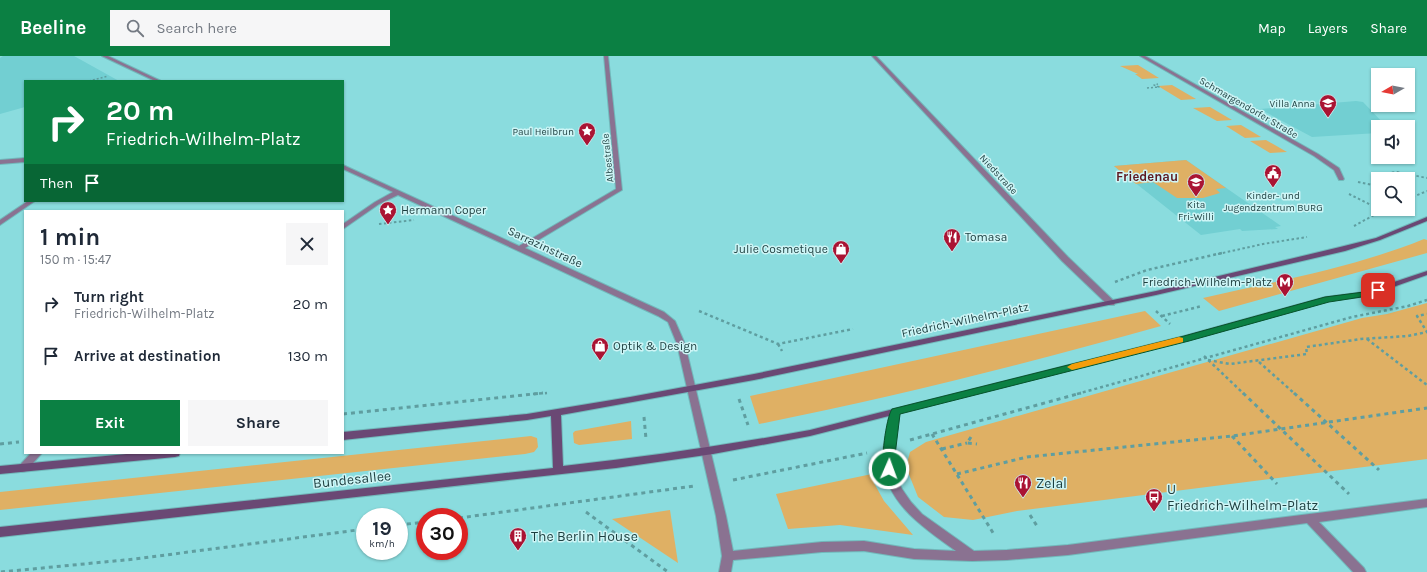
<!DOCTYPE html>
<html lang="en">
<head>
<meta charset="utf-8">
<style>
	body { margin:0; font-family:Karla,sans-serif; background:#f6f6f7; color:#1f2937; height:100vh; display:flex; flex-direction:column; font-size:15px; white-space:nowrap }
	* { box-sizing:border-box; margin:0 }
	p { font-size:13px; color:#747a83 }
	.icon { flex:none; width:22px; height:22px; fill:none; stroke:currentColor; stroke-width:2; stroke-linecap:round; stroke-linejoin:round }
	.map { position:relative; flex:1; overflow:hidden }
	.panel { position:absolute; left:24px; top:154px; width:320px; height:244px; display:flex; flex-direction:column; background:#fff; border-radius:0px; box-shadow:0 1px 3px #0004 }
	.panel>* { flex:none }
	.guide { position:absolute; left:24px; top:24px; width:320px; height:122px; border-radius:0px; box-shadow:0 1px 3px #0004; background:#0b8043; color:#fff; overflow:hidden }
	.needle { width:26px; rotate:261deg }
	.tools { position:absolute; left:1371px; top:12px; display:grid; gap:8px }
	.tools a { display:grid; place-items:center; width:44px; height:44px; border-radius:0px; background:#fff; box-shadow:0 1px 3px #0004; font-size:20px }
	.speed { position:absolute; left:356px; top:452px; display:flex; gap:8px; font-size:20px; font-weight:700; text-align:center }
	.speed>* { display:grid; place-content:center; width:52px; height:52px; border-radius:50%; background:#fff; box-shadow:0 1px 3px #0004; line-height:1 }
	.speed small { font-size:10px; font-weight:400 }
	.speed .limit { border:6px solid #d22; background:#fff; color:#111 }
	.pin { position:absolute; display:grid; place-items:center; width:34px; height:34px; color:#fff; margin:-17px; border-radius:8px; box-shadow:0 2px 6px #0006 }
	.me { position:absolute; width:44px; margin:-22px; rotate:2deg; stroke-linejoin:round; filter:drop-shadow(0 0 3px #0008) }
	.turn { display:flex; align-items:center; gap:14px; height:84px; padding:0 16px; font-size:18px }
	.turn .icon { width:52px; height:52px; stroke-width:2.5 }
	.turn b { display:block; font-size:28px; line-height:34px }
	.then { display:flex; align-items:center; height:38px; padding:0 16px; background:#0003; gap:8px; font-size:15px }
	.round { display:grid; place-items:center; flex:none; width:42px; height:42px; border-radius:0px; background:#f6f6f7 }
	.head { display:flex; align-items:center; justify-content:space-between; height:68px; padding:0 16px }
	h1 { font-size:24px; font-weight:700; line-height:30px }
	.button { display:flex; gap:8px; margin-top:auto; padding:8px 16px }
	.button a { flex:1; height:46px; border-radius:0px; background:#0b8043; color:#fff; font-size:16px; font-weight:700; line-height:46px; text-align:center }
	.button a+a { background:#f6f6f7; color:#1f2937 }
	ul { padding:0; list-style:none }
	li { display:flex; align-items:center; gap:12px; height:52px; padding:0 16px }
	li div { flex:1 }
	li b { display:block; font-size:15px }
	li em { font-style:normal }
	header { display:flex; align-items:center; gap:24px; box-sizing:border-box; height:56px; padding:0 20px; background:#0b8043; color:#fff }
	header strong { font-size:19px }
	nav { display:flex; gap:22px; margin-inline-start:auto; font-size:14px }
	.search { width:280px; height:36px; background:#f6f6f7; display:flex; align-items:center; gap:10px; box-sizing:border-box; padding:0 14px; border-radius:0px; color:#747a83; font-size:15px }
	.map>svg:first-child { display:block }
</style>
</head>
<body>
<header>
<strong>Beeline</strong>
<div class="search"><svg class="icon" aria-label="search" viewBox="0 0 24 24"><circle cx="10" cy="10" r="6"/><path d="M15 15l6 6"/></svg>Search here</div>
<nav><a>Map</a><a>Layers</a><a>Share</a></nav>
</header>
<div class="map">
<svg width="1427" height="516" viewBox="0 0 1427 516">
	<rect width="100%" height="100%" fill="#8adcde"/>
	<g fill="#72cfd2">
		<path d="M 3,0 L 74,0 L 119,25 L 25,25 L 25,51 L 0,58 L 0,2 Z"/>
		<path d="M 1356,45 L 1363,46 L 1387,71 L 1378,71 L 1378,77 L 1312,81 L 1260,53 Z"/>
		<path d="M 1186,104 L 1196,111 L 1281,170 L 1275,171 L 1278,173 L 1242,175 L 1240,173 L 1201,179 L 1114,110 Z"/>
	</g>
	<g fill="#dfb064">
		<path d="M 1138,9 L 1159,22 L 1142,23 L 1135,18 L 1138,18 L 1120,10 Z"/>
		<path d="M 1172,29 L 1196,43 L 1181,44 L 1158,30 Z"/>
		<path d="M 1210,51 L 1232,64 L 1217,65 L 1193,52 Z"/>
		<path d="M 1241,69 L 1261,81 L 1245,82 L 1226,70 Z"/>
		<path d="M 1266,84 L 1287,96 L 1270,97 L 1250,85 Z"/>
		<path d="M 1186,104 L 1226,132 L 1216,133 L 1220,137 L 1203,142 L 1177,142 L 1153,126 L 1136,128 L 1114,110 Z"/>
		<path d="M 1424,183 L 1427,184 L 1427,197 L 1219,255 L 1203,242 C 1276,225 1353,212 1424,183 Z"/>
		<path d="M 1427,247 L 1427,403 L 1017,455 L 973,464 L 944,461 L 918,441 L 906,411 L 910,396 L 926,386 L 1362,262 L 1387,258 Z"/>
		<path d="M 1145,255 L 1161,270 C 1029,307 894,341 759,368 L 750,340 Z"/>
		<path d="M 631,365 L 632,383 L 579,389 L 574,387 L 573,377 L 575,375 Z"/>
		<path d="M 531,380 L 537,382 L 538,391 L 534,396 L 525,398 L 0,454 L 0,436 Z"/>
		<path d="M 872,418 L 874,427 L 884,445 L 913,479 L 840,469 L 788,473 L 776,438 Z"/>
		<path d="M 670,454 L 678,507 L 612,463 Z"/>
	</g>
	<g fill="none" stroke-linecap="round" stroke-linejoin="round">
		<g stroke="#72b9bb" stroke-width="2">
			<g id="minor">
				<path d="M 102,0 L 108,0 L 161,25 L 155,25 Z"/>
				<path d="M 604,0 L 608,0 L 622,134 L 525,192 L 664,256 L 675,265 L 685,288 L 726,460 L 733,495 L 822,486 L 864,485 L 914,493 L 956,495 C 924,472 885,447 883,404 C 882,388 888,371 890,355 L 892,353 L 898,353 L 900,355 L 893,404 L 896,421 L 902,433 L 911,446 L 922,458 L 974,495 L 1007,494 L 1068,489 L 1427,443 L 1427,451 L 1319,466 L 1364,512 L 1366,516 L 1353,516 L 1307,467 L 1068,499 L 1007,504 L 972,505 L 914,503 L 864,495 L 822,496 L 733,504 L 731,516 L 719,516 L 722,500 L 716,460 L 677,288 L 668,266 L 658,260 L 398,139 L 379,148 L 343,173 L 343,168 L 375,146 L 393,136 L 343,113 L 343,109 L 519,190 L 616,133 Z"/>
				<path d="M 872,0 L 876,0 L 1068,201 L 1114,245 L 1115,247 L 1114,249 L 1108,249 L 1062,205 Z"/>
				<path d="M 1140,0 L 1145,0 L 1318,98 L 1339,112 L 1344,123 L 1343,124 L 1339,124 L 1334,114 L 1314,100 Z"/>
				<path d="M 25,102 L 25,106 L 0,108 L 0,104 Z"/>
				<path d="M 28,145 L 35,145 L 0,169 L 0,164 Z"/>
				<path d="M 31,397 L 42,397 L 26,415 L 22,416 L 18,415 L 17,412 Z"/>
			</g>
		</g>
		<g stroke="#72b9bb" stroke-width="2">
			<g id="secondary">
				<path d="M 1427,161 L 1427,165 L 1380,184 L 1345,195 L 1156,239 L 754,324 L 561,359 L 563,410 C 646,401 728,389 810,374 L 1184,280 L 1325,241 L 1364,236 L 1427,215 L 1427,219 L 1368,240 L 1329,245 L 1189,284 L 810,380 L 713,398 L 616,412 L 0,481 L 0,471 L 553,412 L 551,360 L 527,364 L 343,384 L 343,376 L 527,358 L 630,341 L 754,318 L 1156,235 L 1340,191 L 1376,182 Z"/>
				<path d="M 137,397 L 180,397 L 179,400 L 175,401 L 0,418 L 0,410 Z"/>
			</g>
		</g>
		<g stroke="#5f9ea0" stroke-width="1.5" stroke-dasharray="2 2" stroke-linecap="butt">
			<path d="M 89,25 L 108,20"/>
			<path d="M 1147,32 L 1159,31 L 1154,29 L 1158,28"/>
		</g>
		<g stroke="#5f9ea0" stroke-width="2" stroke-dasharray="2.5 2.5" stroke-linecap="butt">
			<path d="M 1372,119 L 1397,116 L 1427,122"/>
			<path d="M 1403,123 L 1410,119"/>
			<path d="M 1358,126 L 1378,130"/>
			<path d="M 1349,138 L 1391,159"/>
			<path d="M 1408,143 L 1427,135"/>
			<path d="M 379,168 L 414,164"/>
			<path d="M 1354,170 L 1385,153"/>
			<path d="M 1218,198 L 1263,188 L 1307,181"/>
		</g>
		<g stroke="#5f9ea0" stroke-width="2.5" stroke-dasharray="3 3" stroke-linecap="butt">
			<path d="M 1115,226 L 1147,214 L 1222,197"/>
			<path d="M 699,255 L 778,288 L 853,273"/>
			<path d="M 1156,255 L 1170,268"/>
			<path d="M 1162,260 L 1202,250"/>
			<path d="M 1367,283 L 1427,329"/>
			<path d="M 778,288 L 782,295"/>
			<path d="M 1204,300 L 1244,338"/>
			<path d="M 1208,304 L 1230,308 L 1307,298 L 1306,291 L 1361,283 L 1408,280 L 1427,276 L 1417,260 L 1427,258"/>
			<path d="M 1259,306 L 1295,338"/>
			<path d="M 533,338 L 547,337"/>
			<path d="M 1077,338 L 1352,261 L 1408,250 L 1427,244"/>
		</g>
		<g stroke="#5f9ea0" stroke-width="3" stroke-dasharray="4 4" stroke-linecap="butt">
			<path d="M 1243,337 L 1349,438"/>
			<path d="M 1294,337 L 1379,414"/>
			<path d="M 739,343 L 748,369"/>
			<path d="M 343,358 L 543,337"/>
			<path d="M 644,361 L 646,383"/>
			<path d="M 932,378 L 995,480"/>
			<path d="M 1232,380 L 1277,428"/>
			<path d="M 971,381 L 967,387 L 977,388"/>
			<path d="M 910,384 L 1081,337"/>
			<path d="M 0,388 L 19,386"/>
			<path d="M 942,393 L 967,387"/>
			<path d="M 957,418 L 1027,401 L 1232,380 L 1427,352"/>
			<path d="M 733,424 L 867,397"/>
			<path d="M 586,456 L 668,516"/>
			<path d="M 1030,459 L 1037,470"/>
			<path d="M 459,462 L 694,430"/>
			<path d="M 399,469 L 425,466"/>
			<path d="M 1,516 L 135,503 L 365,473"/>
		</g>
		<use href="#minor" fill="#8a7291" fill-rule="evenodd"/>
		<use href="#secondary" fill="#6a4874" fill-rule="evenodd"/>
	</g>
	<path fill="#0b8043" stroke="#07532c" d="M 1378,231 L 1382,234 L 1368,240 L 1329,246 L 1189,285 L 900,358 L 893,416 L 885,416 C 880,407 886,362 892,353 L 1184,280 L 1325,241 L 1364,236 Z"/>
	<path fill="#f59e0b" d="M 1179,281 L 1183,282 L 1183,286 L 1072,314 L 1067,311 L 1072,308 Z"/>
	<defs>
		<g id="school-pin" transform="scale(0.9)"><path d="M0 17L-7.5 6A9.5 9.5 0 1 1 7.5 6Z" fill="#aa1333" stroke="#cef5f6"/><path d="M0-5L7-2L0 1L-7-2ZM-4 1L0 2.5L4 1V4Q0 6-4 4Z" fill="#fff"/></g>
		<g id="sight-pin" transform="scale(0.9)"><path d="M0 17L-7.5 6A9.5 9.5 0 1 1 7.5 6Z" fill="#aa1333" stroke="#cef5f6"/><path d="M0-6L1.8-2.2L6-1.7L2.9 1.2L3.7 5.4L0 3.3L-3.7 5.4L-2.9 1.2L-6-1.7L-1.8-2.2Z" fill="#fff"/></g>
		<g id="civic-pin" transform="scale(0.9)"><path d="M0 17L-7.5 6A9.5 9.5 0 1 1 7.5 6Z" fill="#aa1333" stroke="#cef5f6"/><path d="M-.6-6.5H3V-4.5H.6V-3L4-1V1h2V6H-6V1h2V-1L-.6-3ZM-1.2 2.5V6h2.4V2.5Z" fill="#fff"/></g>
		<g id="restaurant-pin" transform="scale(0.9)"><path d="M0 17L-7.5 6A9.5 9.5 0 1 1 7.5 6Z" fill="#aa1333" stroke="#cef5f6"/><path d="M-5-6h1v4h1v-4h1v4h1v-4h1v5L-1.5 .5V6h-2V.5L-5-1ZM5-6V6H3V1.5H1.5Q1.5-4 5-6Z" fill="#fff"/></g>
		<g id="shop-pin" transform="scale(0.9)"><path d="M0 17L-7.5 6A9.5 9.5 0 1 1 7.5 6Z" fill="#aa1333" stroke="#cef5f6"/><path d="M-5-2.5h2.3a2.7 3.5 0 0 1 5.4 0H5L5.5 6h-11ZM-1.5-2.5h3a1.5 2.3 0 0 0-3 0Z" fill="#fff"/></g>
		<g id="metro-pin" transform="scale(0.9)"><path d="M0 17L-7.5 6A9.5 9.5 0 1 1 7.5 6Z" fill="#aa1333" stroke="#cef5f6"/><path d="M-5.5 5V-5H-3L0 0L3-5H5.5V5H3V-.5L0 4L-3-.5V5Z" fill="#fff"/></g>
		<g id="bus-pin" transform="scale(0.9)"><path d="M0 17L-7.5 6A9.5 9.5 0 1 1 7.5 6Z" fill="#aa1333" stroke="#cef5f6"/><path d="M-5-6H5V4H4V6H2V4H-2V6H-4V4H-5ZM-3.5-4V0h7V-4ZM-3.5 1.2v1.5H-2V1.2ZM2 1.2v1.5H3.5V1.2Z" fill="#fff"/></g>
		<g id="building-pin" transform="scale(0.9)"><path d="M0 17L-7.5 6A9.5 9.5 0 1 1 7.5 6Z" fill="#aa1333" stroke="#cef5f6"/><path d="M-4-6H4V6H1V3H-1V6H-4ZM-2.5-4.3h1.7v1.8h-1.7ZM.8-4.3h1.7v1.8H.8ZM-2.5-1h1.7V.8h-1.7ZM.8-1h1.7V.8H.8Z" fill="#fff"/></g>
	</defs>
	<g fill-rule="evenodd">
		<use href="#school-pin" x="1328" y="47"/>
		<use href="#sight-pin" x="587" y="75"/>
		<use href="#civic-pin" x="1273" y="117"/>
		<use href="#school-pin" x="1196" y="126"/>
		<use href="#sight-pin" x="388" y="154"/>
		<use href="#restaurant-pin" x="952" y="181"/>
		<use href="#shop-pin" x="841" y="193"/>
		<use href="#metro-pin" x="1285" y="226"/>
		<use href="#shop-pin" x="600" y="290"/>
		<use href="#restaurant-pin" x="1023" y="427"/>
		<use href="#bus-pin" x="1154" y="441"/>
		<use href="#building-pin" x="518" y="480"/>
	</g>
	<g text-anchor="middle" stroke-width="3" stroke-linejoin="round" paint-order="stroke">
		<g font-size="10" fill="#1c3e3f" stroke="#cef5f6" text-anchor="end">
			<text x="1315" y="51">Villa Anna</text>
			<text x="574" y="79">Paul Heilbrun</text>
			<text x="1273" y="143" text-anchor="middle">Kinder- und<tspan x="1273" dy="12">Jugendzentrum BURG</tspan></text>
			<text x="1196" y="152" text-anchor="middle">Kita<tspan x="1196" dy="12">Fri-Willi</tspan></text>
		</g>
		<g font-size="10" fill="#1c3e3f" stroke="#cef5f6">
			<text transform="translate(1249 51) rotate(30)" y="4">Schmargendorfer Straße</text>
			<text transform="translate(607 102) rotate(-96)" y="4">Albestraße</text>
			<text transform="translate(999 118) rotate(47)" y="4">Niedstraße</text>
		</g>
		<g font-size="12" fill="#1c3e3f" stroke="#cef5f6" text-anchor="start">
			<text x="401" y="158">Hermann Coper</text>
			<text x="965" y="185">Tomasa</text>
			<text x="828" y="197" text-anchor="end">Julie Cosmetique</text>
			<text x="1272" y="230" text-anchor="end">Friedrich-Wilhelm-Platz</text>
			<text x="613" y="294">Optik &amp; Design</text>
		</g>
		<g font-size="12" fill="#1c3e3f" stroke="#cef5f6">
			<text transform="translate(545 191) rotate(25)" y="4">Sarrazinstraße</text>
			<text transform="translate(965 264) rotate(-12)" y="4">Friedrich-Wilhelm-Platz</text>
		</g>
		<g font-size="13" font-weight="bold" fill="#5d1720" stroke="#cef5f6">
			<text x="1147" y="125">Friedenau</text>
		</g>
		<g font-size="14" fill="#1c3e3f" stroke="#cef5f6">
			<text transform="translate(352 423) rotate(-6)" y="5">Bundesallee</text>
		</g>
		<g font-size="14" fill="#1c3e3f" stroke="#cef5f6" text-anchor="start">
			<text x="1036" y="432">Zelal</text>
			<text x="1167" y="438">U<tspan x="1167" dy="16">Friedrich-Wilhelm-Platz</tspan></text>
			<text x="531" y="485">The Berlin House</text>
		</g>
	</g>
</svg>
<div class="tools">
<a><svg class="needle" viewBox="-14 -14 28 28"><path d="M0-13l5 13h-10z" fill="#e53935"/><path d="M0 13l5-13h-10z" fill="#747a83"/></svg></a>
<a><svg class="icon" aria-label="sound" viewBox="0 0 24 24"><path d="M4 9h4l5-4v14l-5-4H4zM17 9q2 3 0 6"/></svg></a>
<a><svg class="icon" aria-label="search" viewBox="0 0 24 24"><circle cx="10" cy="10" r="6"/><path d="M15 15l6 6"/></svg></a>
</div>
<div class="speed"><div>19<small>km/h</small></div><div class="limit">30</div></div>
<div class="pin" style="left:1378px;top:234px;background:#d93025"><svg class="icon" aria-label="arrive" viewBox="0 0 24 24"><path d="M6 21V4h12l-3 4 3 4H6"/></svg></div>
<svg class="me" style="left:889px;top:413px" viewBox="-20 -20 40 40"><circle r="17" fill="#0b8043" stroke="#fff" stroke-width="3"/><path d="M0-11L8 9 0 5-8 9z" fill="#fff"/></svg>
<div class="guide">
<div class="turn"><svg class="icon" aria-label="right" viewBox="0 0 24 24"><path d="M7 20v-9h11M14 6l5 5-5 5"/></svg><div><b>20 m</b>Friedrich-Wilhelm-Platz</div></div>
<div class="then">Then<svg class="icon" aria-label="arrive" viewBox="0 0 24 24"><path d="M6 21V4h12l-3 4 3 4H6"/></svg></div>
</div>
<section class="panel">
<div class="head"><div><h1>1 min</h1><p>150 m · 15:47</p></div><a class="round"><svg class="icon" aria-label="close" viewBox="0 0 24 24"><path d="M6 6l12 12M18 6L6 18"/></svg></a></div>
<ul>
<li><svg class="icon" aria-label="right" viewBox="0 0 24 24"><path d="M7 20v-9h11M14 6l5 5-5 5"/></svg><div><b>Turn right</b><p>Friedrich-Wilhelm-Platz</p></div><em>20 m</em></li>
<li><svg class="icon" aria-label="arrive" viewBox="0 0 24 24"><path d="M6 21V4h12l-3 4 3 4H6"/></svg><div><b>Arrive at destination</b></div><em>130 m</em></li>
</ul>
<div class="button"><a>Exit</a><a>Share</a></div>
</section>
</div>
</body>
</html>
